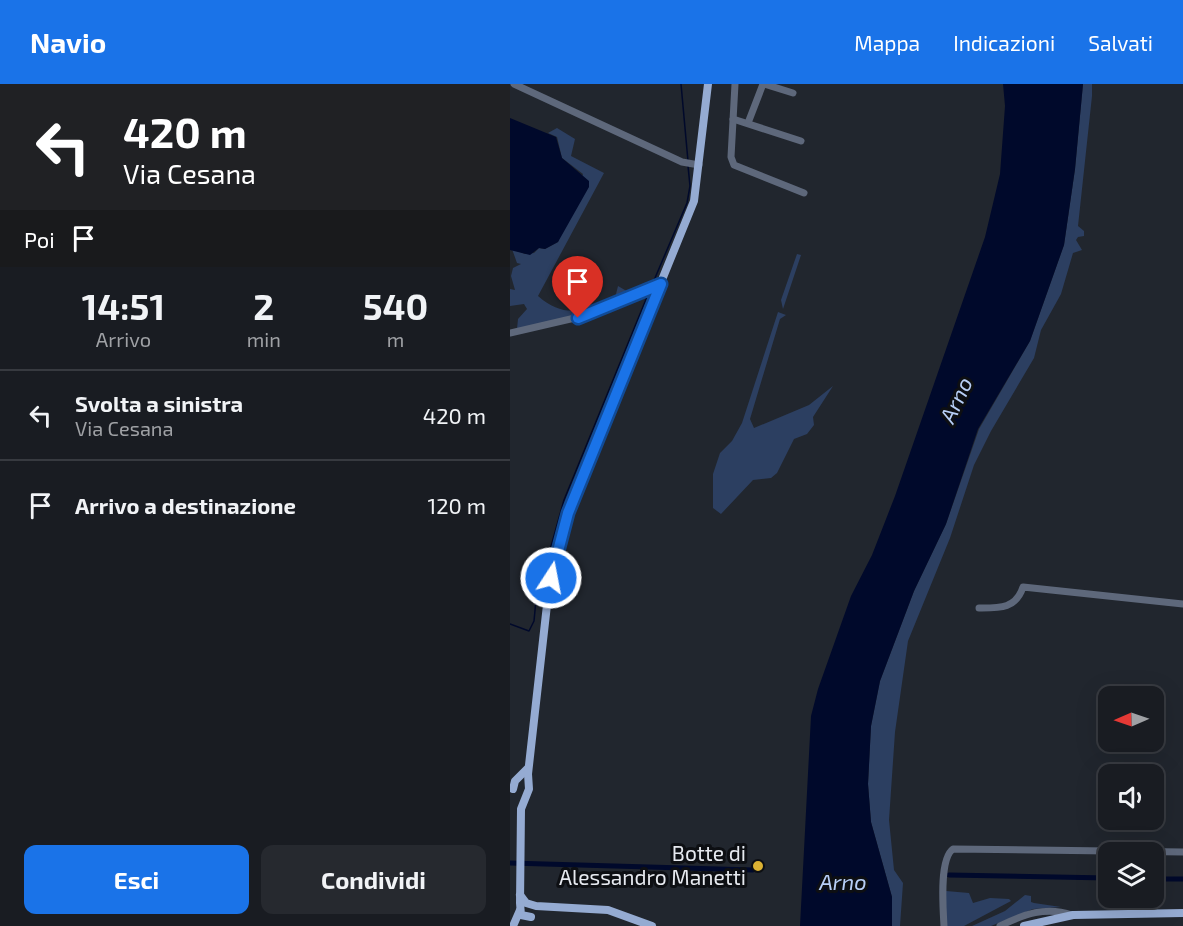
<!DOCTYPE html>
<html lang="it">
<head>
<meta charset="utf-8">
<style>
	body { margin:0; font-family:"Exo 2",sans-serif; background:#26292f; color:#f1f3f6; height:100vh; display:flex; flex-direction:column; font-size:22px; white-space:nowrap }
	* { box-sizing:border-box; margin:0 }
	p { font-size:20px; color:#9fa1a5 }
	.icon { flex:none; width:33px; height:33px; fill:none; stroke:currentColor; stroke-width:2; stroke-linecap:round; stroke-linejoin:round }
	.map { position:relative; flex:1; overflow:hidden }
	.sheet { display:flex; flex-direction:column; background:#191c22; width:510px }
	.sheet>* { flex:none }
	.hud { background:#202124; color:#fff; overflow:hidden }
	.needle { width:39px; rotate:268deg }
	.tools { position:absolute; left:588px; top:602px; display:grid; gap:12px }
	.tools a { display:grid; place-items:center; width:66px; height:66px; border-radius:12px; background:#191c22; box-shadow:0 6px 24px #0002,0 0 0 2px #373a40; font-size:30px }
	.pin { position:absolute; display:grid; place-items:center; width:51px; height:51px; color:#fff; margin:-62px -26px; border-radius:50% 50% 50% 0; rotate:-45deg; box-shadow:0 0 6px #0007 }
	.pin .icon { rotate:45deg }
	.me { position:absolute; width:66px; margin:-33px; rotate:11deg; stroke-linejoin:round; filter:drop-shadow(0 0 4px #0008) }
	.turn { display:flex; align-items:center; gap:21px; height:126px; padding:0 24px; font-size:27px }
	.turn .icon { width:78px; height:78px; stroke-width:2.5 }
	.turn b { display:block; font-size:42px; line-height:51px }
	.then { display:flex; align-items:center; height:57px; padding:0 24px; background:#0003; gap:12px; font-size:22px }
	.eta { display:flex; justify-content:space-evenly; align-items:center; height:102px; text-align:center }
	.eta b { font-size:36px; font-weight:700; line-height:42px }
	.button { display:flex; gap:12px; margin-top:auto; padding:12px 24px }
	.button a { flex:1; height:69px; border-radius:12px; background:#1a73e8; color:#fff; font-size:24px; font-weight:700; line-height:69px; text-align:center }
	.button a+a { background:#26292f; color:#f1f3f6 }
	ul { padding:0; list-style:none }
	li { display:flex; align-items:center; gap:18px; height:90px; padding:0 24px; border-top:2px solid #373a40 }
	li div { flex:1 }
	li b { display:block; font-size:22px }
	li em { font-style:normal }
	header { display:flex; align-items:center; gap:36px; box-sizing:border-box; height:84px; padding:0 30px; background:#1a73e8; color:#fff }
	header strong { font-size:28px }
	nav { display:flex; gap:33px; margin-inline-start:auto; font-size:21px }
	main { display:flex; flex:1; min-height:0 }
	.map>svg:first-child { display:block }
</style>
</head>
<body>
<header>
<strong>Navio</strong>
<nav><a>Mappa</a><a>Indicazioni</a><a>Salvati</a></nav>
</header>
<main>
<section class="sheet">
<div class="hud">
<div class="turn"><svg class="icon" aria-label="left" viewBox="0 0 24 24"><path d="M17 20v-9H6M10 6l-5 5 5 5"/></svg><div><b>420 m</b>Via Cesana</div></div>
<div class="then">Poi<svg class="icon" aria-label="arrive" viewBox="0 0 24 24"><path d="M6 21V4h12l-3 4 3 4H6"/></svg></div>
</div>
<div class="eta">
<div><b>14:51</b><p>Arrivo</p></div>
<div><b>2</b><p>min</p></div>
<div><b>540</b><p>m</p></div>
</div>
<ul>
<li><svg class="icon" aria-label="left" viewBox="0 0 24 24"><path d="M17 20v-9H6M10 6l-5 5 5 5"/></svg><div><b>Svolta a sinistra</b><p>Via Cesana</p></div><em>420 m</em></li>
<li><svg class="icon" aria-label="arrive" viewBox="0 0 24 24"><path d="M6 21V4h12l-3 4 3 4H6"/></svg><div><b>Arrivo a destinazione</b></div><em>120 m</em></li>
</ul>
<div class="button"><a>Esci</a><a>Condividi</a></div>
</section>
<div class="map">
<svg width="673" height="842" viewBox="0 0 673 842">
	<rect width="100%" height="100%" fill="#21262e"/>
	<g fill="#2c3f61">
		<path d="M 573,0 L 582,0 L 582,12 L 568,142 L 574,147 L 574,152 L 568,153 L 566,156 L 572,166 L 563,169 L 551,210 L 531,246 L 524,274 L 481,347 L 464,381 L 440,454 L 398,557 L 385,648 L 379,736 L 384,786 L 393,799 L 390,842 L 382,842 L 382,813 L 361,738 L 358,700 L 361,642 L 370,597 L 404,507 L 436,440 L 469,345 L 520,257 L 554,161 L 565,85 Z"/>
		<path d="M 47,44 L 65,55 L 61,72 L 94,89 L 28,212 C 55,236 76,226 105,214 L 108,202 L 120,209 L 71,231 L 7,245 L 8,235 L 17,225 L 14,220 L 0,222 L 0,205 L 5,206 L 1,192 L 3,184 L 11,180 L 7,179 L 2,165 L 15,170 L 24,169 L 29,164 L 35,165 L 48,158 L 73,90 L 52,74 L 47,53 L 38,49 Z"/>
		<path d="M 287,170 L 291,171 L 273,225 L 271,216 Z"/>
		<path d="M 268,228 L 276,231 L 270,235 L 240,335 L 244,344 L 299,321 L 323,302 L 303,333 L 304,341 L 297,350 L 284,355 L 267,389 L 261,394 L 243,396 L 211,430 L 203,424 L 203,390 L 210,369 L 222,357 L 232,339 Z"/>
		<path d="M 436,807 L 459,809 L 463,819 L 480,814 L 499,815 L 501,817 L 454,842 L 436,842 Z"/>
		<path d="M 515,811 L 521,812 L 521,818 L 524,819 L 551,823 L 523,825 L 481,842 L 462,842 L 495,827 Z"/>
	</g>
	<g fill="#00092b">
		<path d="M 493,0 L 573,0 L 565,85 L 554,161 L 520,257 L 468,345 L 436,440 L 404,507 L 370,597 L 361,642 L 358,700 L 361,738 L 382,813 L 382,842 L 290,842 L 301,632 L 308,605 L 341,512 L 362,471 L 385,412 L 475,153 L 490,90 L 495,22 Z"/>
		<path d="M 0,34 L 46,53 L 52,74 L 79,97 L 79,103 L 48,158 L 35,165 L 29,164 L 20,171 L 0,166 Z"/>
	</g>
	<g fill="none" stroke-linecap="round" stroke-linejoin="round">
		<g stroke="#00092b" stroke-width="1.5">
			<path d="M 171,0 L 178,77"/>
			<path d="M 142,201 L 177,119 L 180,102 L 178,82"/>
			<path d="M 0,540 L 19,547 L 24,537 L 26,516 L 54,416 L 139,208"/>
		</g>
		<g stroke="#00092b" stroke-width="5">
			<path d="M 0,779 L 243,786"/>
			<path d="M 439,791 L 598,794"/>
			<path d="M 644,795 L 673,795"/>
		</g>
		<g stroke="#5e687b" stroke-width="7">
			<path d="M 4,0 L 172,78 L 189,81"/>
			<path d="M 225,0 L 221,73 L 224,81 L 294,109"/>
			<path d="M 254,0 L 283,9"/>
			<path d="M 223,35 L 291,57"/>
			<path d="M 238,39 L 253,0"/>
			<path d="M 0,249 L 82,230 L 151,200"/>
			<path d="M 469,524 C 489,524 506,525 513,503 L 673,520"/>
			<path d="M 434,842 C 433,824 429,775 443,765 L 673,768"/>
			<path d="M 490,842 C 514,830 536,822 562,831"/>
		</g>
		<g stroke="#95abd2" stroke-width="8">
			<path d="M 3,705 L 5,697 L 17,685"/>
			<path d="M 10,811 L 16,819 L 26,822 L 98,826 L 142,842"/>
			<path d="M 21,833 L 11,831 L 10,819 L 11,725 L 19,705 L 18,690 L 38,512 L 47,463 L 76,383 L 184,117 L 198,0"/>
			<path d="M 3,842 L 10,826"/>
			<path d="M 514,842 L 563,831 L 673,829"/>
		</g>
	</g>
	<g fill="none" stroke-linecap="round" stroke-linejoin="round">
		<g stroke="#114b97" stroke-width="15">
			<path id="route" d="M 41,494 L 58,429 L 151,200 L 68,234"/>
		</g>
		<use href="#route" stroke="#1a73e8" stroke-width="10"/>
	</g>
	<circle fill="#dcb233" stroke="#0d0f13" stroke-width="2" cx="248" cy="782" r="6"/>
	<g text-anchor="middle" stroke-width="6" stroke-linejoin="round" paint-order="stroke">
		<g font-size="21" fill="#e6e9ef" stroke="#0d0f13" text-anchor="end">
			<text x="236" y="777">Botte di<tspan x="236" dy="24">Alessandro Manetti</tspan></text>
		</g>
		<g font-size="22" font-style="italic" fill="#b7cef6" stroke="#0d0f13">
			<text transform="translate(446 316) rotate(-65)" y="8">Arno</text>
			<text x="333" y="806">Arno</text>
		</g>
	</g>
</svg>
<div class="tools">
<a><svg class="needle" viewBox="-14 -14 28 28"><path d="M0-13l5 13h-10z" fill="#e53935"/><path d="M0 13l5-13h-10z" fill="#9fa1a5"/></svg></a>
<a><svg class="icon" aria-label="sound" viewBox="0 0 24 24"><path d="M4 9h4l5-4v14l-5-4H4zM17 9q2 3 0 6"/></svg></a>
<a><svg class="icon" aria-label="layers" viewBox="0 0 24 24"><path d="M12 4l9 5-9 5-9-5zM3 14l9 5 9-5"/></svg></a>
</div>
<div class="pin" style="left:68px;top:234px;background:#d93025"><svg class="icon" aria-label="arrive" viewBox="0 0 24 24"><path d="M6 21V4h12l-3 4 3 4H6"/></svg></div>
<svg class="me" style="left:41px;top:494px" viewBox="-20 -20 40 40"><circle r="17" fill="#1a73e8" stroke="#fff" stroke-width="3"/><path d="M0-11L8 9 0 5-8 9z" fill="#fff"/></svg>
</div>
</main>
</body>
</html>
